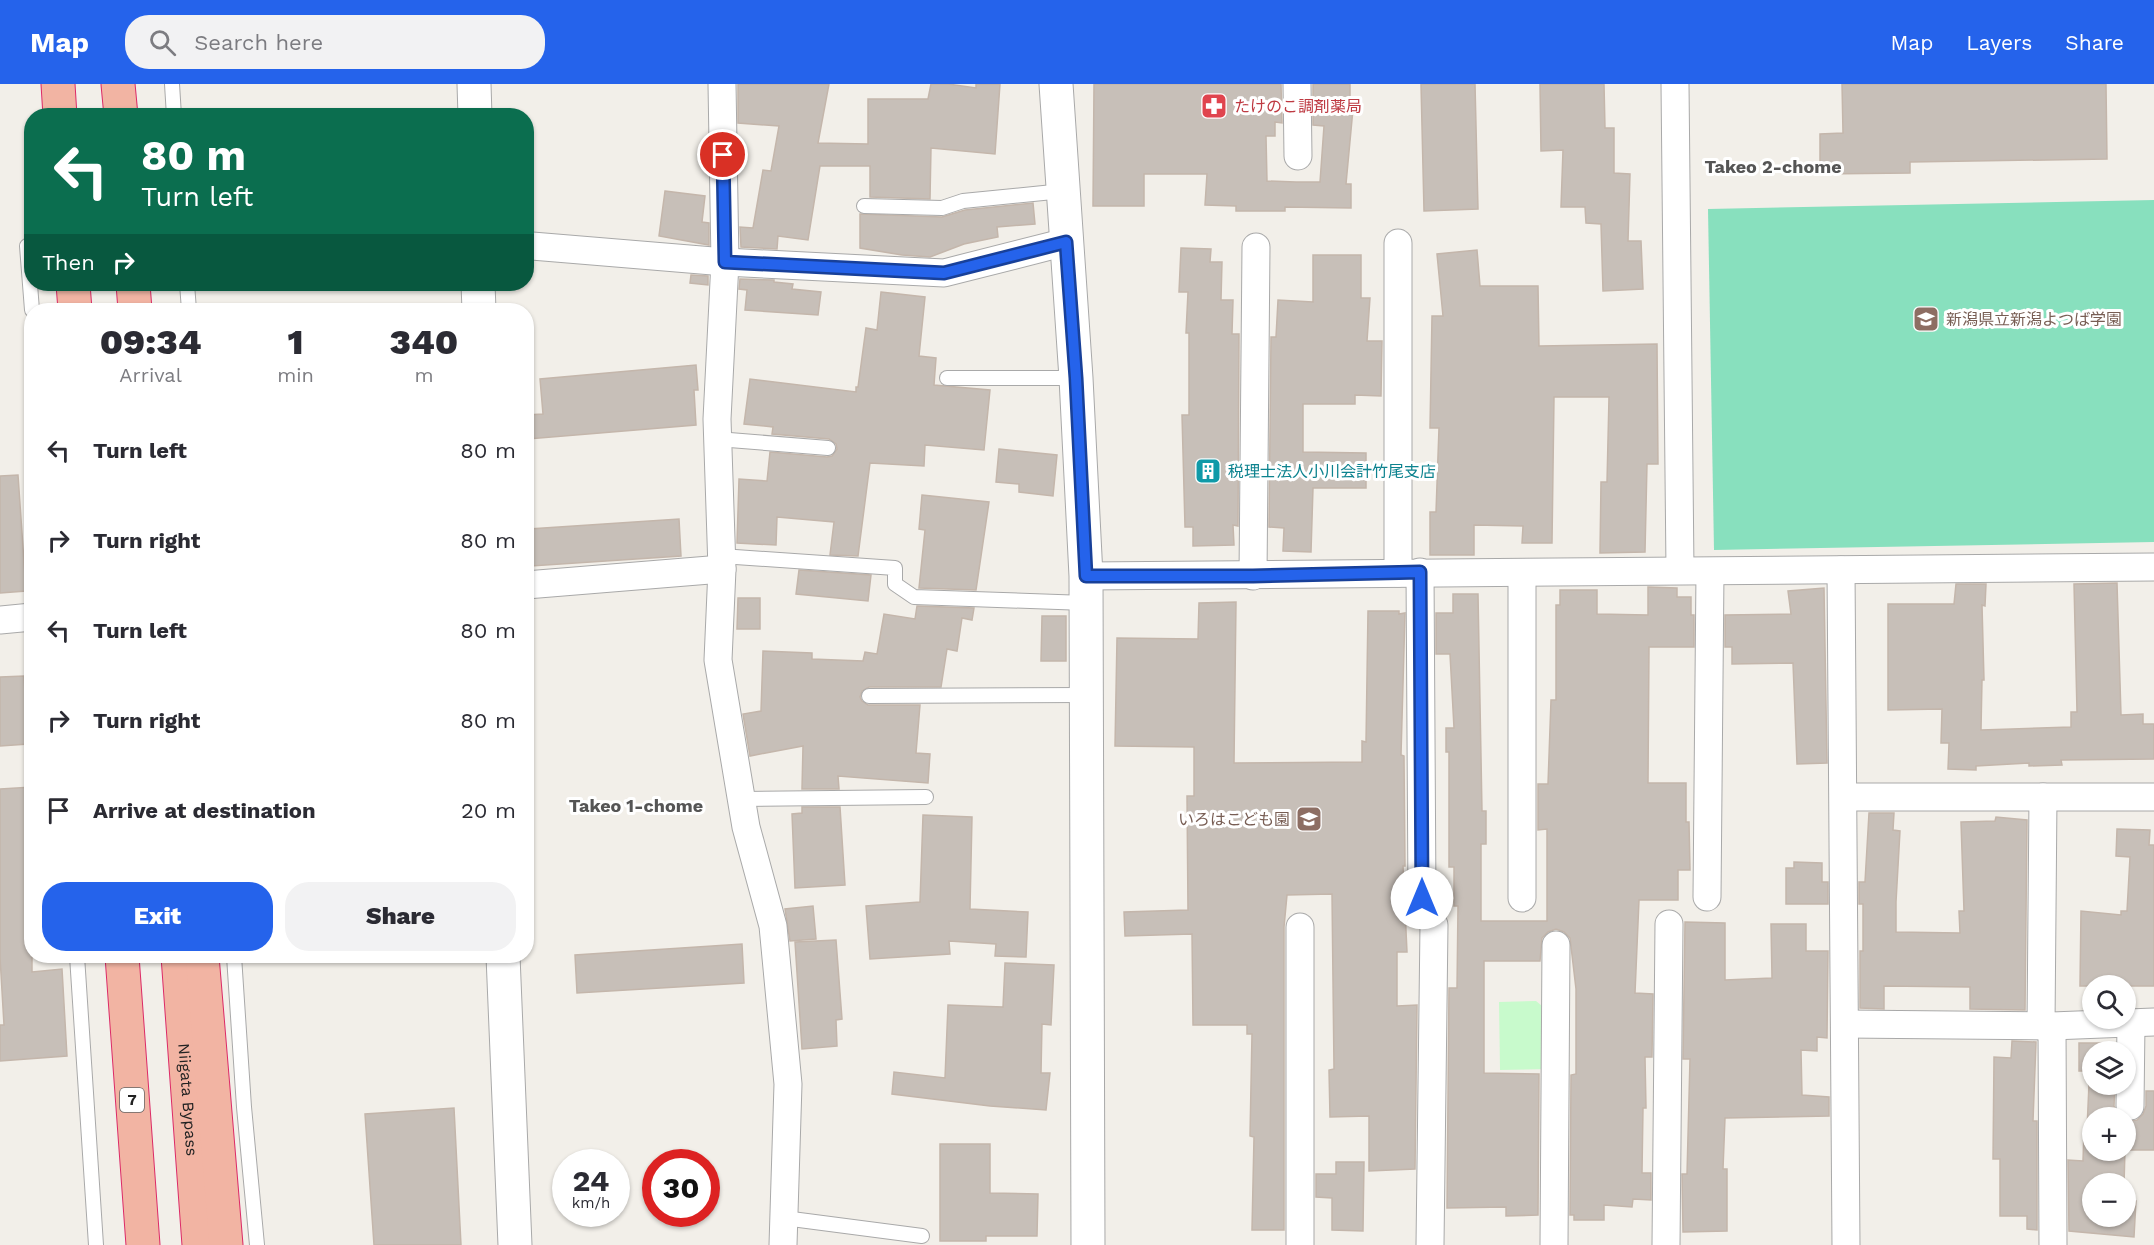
<!DOCTYPE html>
<html lang="en">
<head>
<meta charset="utf-8">
<style>
	body { margin:0; font-family:"Work Sans","Noto Sans JP",sans-serif; background:#f2f2f3; color:#2b2b33; height:100vh; display:flex; flex-direction:column; font-size:22px; white-space:nowrap }
	* { box-sizing:border-box; margin:0 }
	p { font-size:20px; color:#7c7c81 }
	.icon { flex:none; width:33px; height:33px; fill:none; stroke:currentColor; stroke-width:2; stroke-linecap:round; stroke-linejoin:round }
	.map { position:relative; flex:1; overflow:hidden }
	.drawer { position:absolute; left:24px; top:219px; width:510px; height:660px; display:flex; flex-direction:column; background:#fff; border-radius:24px; box-shadow:0 2px 4px #0004 }
	.drawer>* { flex:none }
	.banner { position:absolute; left:24px; top:24px; width:510px; height:183px; border-radius:24px; box-shadow:0 2px 4px #0004; background:#0b6e4f; color:#fff; overflow:hidden }
	.controls { position:absolute; left:2082px; top:891px; display:grid; gap:12px }
	.controls a { display:grid; place-items:center; width:54px; height:54px; border-radius:50%; background:#fff; box-shadow:0 2px 4px #0004; font-size:30px }
	.speed { position:absolute; left:552px; top:1065px; display:flex; gap:12px; font-size:30px; font-weight:700; text-align:center }
	.speed>* { display:grid; place-content:center; width:78px; height:78px; border-radius:50%; background:#fff; box-shadow:0 2px 4px #0004; line-height:1 }
	.speed small { font-size:15px; font-weight:400 }
	.speed .limit { border:9px solid #d22; background:#fff; color:#111 }
	.pin { position:absolute; display:grid; place-items:center; width:51px; height:51px; color:#fff; margin:-26px; border:3px solid #fff; border-radius:50%; box-shadow:0 2px 6px #0007 }
	.me { position:absolute; width:66px; margin:-33px; rotate:0deg; stroke-linejoin:round; filter:drop-shadow(0 0 4px #0008) }
	.turn { display:flex; align-items:center; gap:21px; height:126px; padding:0 18px; font-size:27px }
	.turn .icon { width:78px; height:78px; stroke-width:2.5 }
	.turn b { display:block; font-size:42px; line-height:51px }
	.then { display:flex; align-items:center; height:57px; padding:0 18px; background:#0003; gap:12px; font-size:22px }
	.eta { display:flex; justify-content:space-evenly; align-items:center; height:102px; text-align:center }
	.eta b { font-size:36px; font-weight:800; line-height:42px }
	.button { display:flex; gap:12px; margin-top:auto; padding:12px 18px }
	.button a { flex:1; height:69px; border-radius:24px; background:#2563eb; color:#fff; font-size:24px; font-weight:800; line-height:69px; text-align:center }
	.button a+a { background:#f2f2f3; color:#2b2b33 }
	ul { padding:0; list-style:none }
	li { display:flex; align-items:center; gap:18px; height:90px; padding:0 18px }
	li div { flex:1 }
	li b { display:block; font-size:22px }
	li em { font-style:normal }
	header { display:flex; align-items:center; gap:36px; box-sizing:border-box; height:84px; padding:0 30px; background:#2563eb; color:#fff }
	header strong { font-size:28px }
	nav { display:flex; gap:33px; margin-inline-start:auto; font-size:21px }
	.search { width:420px; height:54px; background:#f2f2f3; display:flex; align-items:center; gap:15px; box-sizing:border-box; padding:0 21px; border-radius:24px; color:#7c7c81; font-size:22px }
	.map>svg:first-child { display:block }
</style>
</head>
<body>
<header>
<strong>Map</strong>
<div class="search"><svg class="icon" aria-label="search" viewBox="0 0 24 24"><circle cx="10" cy="10" r="6"/><path d="M15 15l6 6"/></svg>Search here</div>
<nav><a>Map</a><a>Layers</a><a>Share</a></nav>
</header>
<div class="map">
<svg width="2154" height="1161" viewBox="0 0 2154 1161">
	<rect width="100%" height="100%" fill="#f2efe9"/>
	<path fill="#c8facc" d="M 1536,917 L 1547,926 L 1548,985 L 1500,986 L 1499,918 Z"/>
	<path fill="#88e0be" d="M 2154,116 L 2154,458 L 1714,466 L 1708,125 Z"/>
	<g fill="#c7bfb8" stroke="#c4b6ab" stroke-width="1.5">
		<path d="M 738,0 L 829,0 L 818,59 L 868,60 L 868,15 L 928,15 L 931,0 L 948,0 L 976,4 L 976,0 L 1000,0 L 995,70 L 931,64 L 930,115 L 870,113 L 870,82 L 820,82 L 808,156 L 778,152 L 777,165 L 741,163 L 740,143 L 753,144 L 763,86 L 771,87 L 779,42 L 738,39 Z"/>
		<path d="M 1094,0 L 1281,0 L 1282,39 L 1275,38 L 1275,52 L 1266,52 L 1267,97 L 1296,98 L 1320,98 L 1324,42 L 1313,41 L 1313,0 L 1350,0 L 1350,25 L 1353,25 L 1346,100 L 1351,100 L 1351,124 L 1285,123 L 1285,127 L 1236,127 L 1236,122 L 1205,121 L 1207,90 L 1144,90 L 1144,122 L 1093,122 Z"/>
		<path d="M 1421,0 L 1475,0 L 1478,125 L 1424,127 Z"/>
		<path d="M 1540,0 L 1604,0 L 1605,44 L 1614,44 L 1614,89 L 1630,90 L 1628,157 L 1641,157 L 1643,205 L 1603,207 L 1601,140 L 1586,139 L 1585,123 L 1561,123 L 1563,66 L 1541,67 Z"/>
		<path d="M 1842,0 L 2106,0 L 2107,75 L 1910,78 L 1910,89 L 1820,90 L 1820,50 L 1843,49 Z"/>
		<path d="M 665,107 L 705,112 L 702,138 L 709,139 L 709,161 L 659,152 Z"/>
		<path d="M 1033,119 L 1035,140 L 997,143 L 998,153 L 964,160 L 930,173 L 902,171 L 860,164 L 860,130 L 942,133 L 965,126 Z"/>
		<path d="M 1181,164 L 1211,165 L 1210,178 L 1222,178 L 1221,216 L 1233,216 L 1232,250 L 1239,250 L 1238,442 L 1233,441 L 1234,461 L 1193,462 L 1193,443 L 1185,443 L 1182,331 L 1189,331 L 1189,249 L 1186,249 L 1188,208 L 1179,208 Z"/>
		<path d="M 1477,166 L 1480,202 L 1538,202 L 1539,262 L 1657,260 L 1658,380 L 1647,380 L 1645,468 L 1600,469 L 1601,398 L 1607,398 L 1609,313 L 1554,313 L 1552,459 L 1522,459 L 1523,442 L 1474,441 L 1474,471 L 1430,471 L 1430,428 L 1436,428 L 1439,344 L 1430,344 L 1432,232 L 1443,232 L 1437,170 Z"/>
		<path d="M 1313,171 L 1361,171 L 1361,214 L 1370,214 L 1367,257 L 1382,257 L 1381,312 L 1355,311 L 1355,320 L 1303,320 L 1303,368 L 1366,369 L 1366,404 L 1313,404 L 1311,468 L 1283,467 L 1284,444 L 1269,443 L 1271,253 L 1276,253 L 1278,216 L 1313,218 Z"/>
		<path d="M 691,191 L 708,192 L 708,201 L 690,199 Z"/>
		<path d="M 740,195 L 774,196 L 774,198 L 793,200 L 792,205 L 821,208 L 818,231 L 745,226 L 747,206 L 739,205 Z"/>
		<path d="M 881,208 L 925,213 L 919,272 L 936,274 L 934,301 L 990,306 L 984,366 L 925,361 L 924,382 L 870,379 L 858,472 L 830,471 L 834,438 L 777,433 L 776,461 L 737,459 L 739,395 L 767,397 L 770,368 L 827,373 L 832,372 L 837,365 L 836,360 L 829,355 L 772,350 L 773,343 L 744,340 L 750,295 L 856,308 L 856,303 L 858,303 L 866,244 L 877,246 Z"/>
		<path d="M 696,281 L 698,306 L 694,306 L 696,341 L 528,355 L 526,331 L 543,330 L 540,295 Z"/>
		<path d="M 999,365 L 1057,371 L 1053,412 L 1019,408 L 1019,400 L 996,398 Z"/>
		<path d="M 18,391 L 26,507 L 0,509 L 0,392 Z"/>
		<path d="M 922,411 L 989,418 L 976,506 L 919,504 L 925,446 L 919,445 Z"/>
		<path d="M 679,435 L 681,472 L 531,482 L 529,445 Z"/>
		<path d="M 799,486 L 871,491 L 868,517 L 796,510 Z"/>
		<path d="M 2117,499 L 2121,631 L 2143,630 L 2143,640 L 2154,640 L 2154,675 L 2061,676 L 2062,681 L 2029,682 L 2029,679 L 1976,682 L 1976,686 L 1948,685 L 1949,659 L 1941,659 L 1942,625 L 1888,626 L 1888,520 L 1954,520 L 1956,500 L 1986,500 L 1985,522 L 1982,521 L 1984,596 L 1982,596 L 1981,646 L 2071,643 L 2071,628 L 2077,628 L 2074,500 Z"/>
		<path d="M 1648,503 L 1677,504 L 1677,513 L 1691,513 L 1691,531 L 1694,531 L 1694,563 L 1649,563 L 1648,699 L 1686,699 L 1686,738 L 1689,738 L 1690,786 L 1678,786 L 1678,816 L 1639,816 L 1635,909 L 1653,910 L 1652,973 L 1645,973 L 1646,1024 L 1643,1024 L 1642,1089 L 1651,1089 L 1651,1116 L 1633,1115 L 1632,1123 L 1604,1121 L 1604,1136 L 1574,1136 L 1574,1131 L 1570,1131 L 1571,991 L 1576,990 L 1576,905 L 1570,854 L 1564,848 L 1556,845 L 1548,848 L 1542,854 L 1540,877 L 1484,877 L 1484,989 L 1539,990 L 1538,1131 L 1506,1132 L 1506,1123 L 1447,1124 L 1449,904 L 1457,904 L 1458,822 L 1454,822 L 1454,783 L 1449,783 L 1449,668 L 1446,668 L 1446,644 L 1454,644 L 1450,570 L 1436,570 L 1436,529 L 1453,529 L 1453,510 L 1478,510 L 1482,727 L 1486,727 L 1486,760 L 1481,760 L 1481,837 L 1547,837 L 1547,745 L 1538,746 L 1538,700 L 1548,700 L 1551,616 L 1556,616 L 1556,521 L 1560,521 L 1560,506 L 1597,506 L 1597,530 L 1648,531 Z"/>
		<path d="M 1824,504 L 1827,679 L 1797,680 L 1793,579 L 1732,580 L 1732,563 L 1725,563 L 1725,531 L 1791,530 L 1788,507 Z"/>
		<path d="M 738,514 L 760,514 L 760,545 L 737,545 Z"/>
		<path d="M 1236,518 L 1234,679 L 1362,678 L 1362,657 L 1366,658 L 1368,527 L 1399,527 L 1399,530 L 1405,529 L 1401,671 L 1404,672 L 1405,782 L 1403,782 L 1407,868 L 1397,868 L 1397,922 L 1417,921 L 1415,1085 L 1369,1087 L 1369,1032 L 1330,1033 L 1329,986 L 1334,985 L 1332,810 L 1287,811 L 1284,843 L 1284,1146 L 1252,1146 L 1254,1053 L 1250,1052 L 1252,950 L 1247,950 L 1247,941 L 1193,941 L 1192,850 L 1125,852 L 1124,828 L 1188,826 L 1187,712 L 1194,712 L 1194,663 L 1115,662 L 1117,554 L 1198,555 L 1199,519 Z"/>
		<path d="M 917,522 L 974,524 L 972,536 L 962,534 L 957,567 L 947,565 L 941,603 L 869,603 L 862,607 L 860,613 L 862,617 L 868,621 L 920,621 L 916,669 L 930,670 L 928,699 L 838,692 L 839,705 L 802,705 L 803,662 L 750,672 L 743,630 L 761,627 L 763,567 L 812,569 L 812,575 L 863,577 L 865,568 L 877,570 L 884,530 L 915,535 Z"/>
		<path d="M 1042,532 L 1066,532 L 1066,577 L 1041,577 Z"/>
		<path d="M 24,592 L 28,660 L 0,662 L 0,593 Z"/>
		<path d="M 32,703 L 32,888 L 62,885 L 67,972 L 0,977 L 0,941 L 4,941 L 0,873 L 0,705 Z"/>
		<path d="M 802,723 L 840,723 L 845,801 L 795,804 L 792,730 L 802,729 Z"/>
		<path d="M 1869,729 L 1894,729 L 1893,746 L 1900,747 L 1896,818 L 1896,848 L 1960,849 L 1959,827 L 1964,827 L 1961,738 L 1995,737 L 1996,733 L 2027,736 L 2025,926 L 1970,925 L 1970,903 L 1884,902 L 1884,925 L 1860,924 L 1860,867 L 1863,867 L 1863,820 L 1859,820 L 1859,798 L 1865,798 Z"/>
		<path d="M 923,731 L 972,733 L 970,825 L 1028,828 L 1026,873 L 995,872 L 996,860 L 949,857 L 950,870 L 870,875 L 866,822 L 920,818 Z"/>
		<path d="M 2117,745 L 2150,746 L 2149,761 L 2154,761 L 2154,902 L 2080,902 L 2081,827 L 2121,831 L 2121,827 L 2127,827 L 2130,773 L 2116,772 Z"/>
		<path d="M 1794,778 L 1822,779 L 1822,798 L 1828,798 L 1828,820 L 1786,820 L 1786,784 L 1794,784 Z"/>
		<path d="M 813,822 L 816,855 L 790,857 L 785,825 Z"/>
		<path d="M 1685,838 L 1725,839 L 1725,896 L 1772,894 L 1771,840 L 1806,840 L 1806,867 L 1828,867 L 1827,954 L 1817,953 L 1817,967 L 1801,966 L 1802,1011 L 1829,1013 L 1829,1032 L 1725,1034 L 1723,1085 L 1727,1085 L 1727,1147 L 1683,1148 L 1682,1090 L 1687,1090 L 1690,975 L 1683,975 Z"/>
		<path d="M 836,856 L 842,935 L 836,936 L 837,962 L 802,965 L 795,858 Z"/>
		<path d="M 742,860 L 744,899 L 577,909 L 575,871 Z"/>
		<path d="M 1005,879 L 1054,881 L 1051,941 L 1042,940 L 1041,989 L 1050,989 L 1046,1026 L 990,1022 L 892,1010 L 894,988 L 945,994 L 948,921 L 1003,923 Z"/>
		<path d="M 2012,957 L 2036,958 L 2033,1037 L 2037,1037 L 2037,1146 L 2027,1145 L 2027,1132 L 2000,1132 L 2000,1075 L 1993,1075 L 1994,973 L 2011,974 Z"/>
		<path d="M 2079,959 L 2110,959 L 2110,968 L 2092,968 L 2092,987 L 2079,987 Z"/>
		<path d="M 2089,1000 L 2115,1000 L 2114,1022 L 2120,1034 L 2092,1034 L 2092,1066 L 2125,1066 L 2124,1100 L 2092,1100 L 2092,1132 L 2126,1132 L 2126,1116 L 2136,1117 L 2134,1153 L 2069,1147 L 2068,1076 L 2083,1077 L 2084,1045 L 2087,1045 Z"/>
		<path d="M 2146,1007 L 2154,1007 L 2154,1066 L 2126,1066 L 2126,1037 L 2137,1036 L 2143,1030 L 2146,1022 Z"/>
		<path d="M 454,1024 L 461,1161 L 374,1161 L 365,1030 Z"/>
		<path d="M 940,1060 L 990,1060 L 990,1109 L 1038,1110 L 1037,1152 L 986,1152 L 986,1157 L 940,1157 Z"/>
		<path d="M 1336,1078 L 1364,1078 L 1363,1147 L 1332,1146 L 1332,1114 L 1316,1113 L 1316,1090 L 1336,1090 Z"/>
	</g>
	<g fill="none" stroke-linecap="round" stroke-linejoin="round">
		<g stroke="#a9a9a9" stroke-width="16">
			<g id="service">
				<path d="M 172,0 L 174,32"/>
				<path d="M 864,122 L 942,124 L 963,117 L 1063,107"/>
				<path d="M 27,162 L 32,226"/>
				<path d="M 187,200 L 189,226"/>
				<path d="M 947,294 L 1076,294"/>
				<path d="M 717,355 L 828,364"/>
				<path d="M 721,472 L 895,484 L 895,500 L 914,513 L 1086,519"/>
				<path d="M 869,612 L 1087,611"/>
				<path d="M 741,715 L 926,713"/>
				<path d="M 77,872 L 96,1161"/>
				<path d="M 234,872 L 244,1023 L 257,1161"/>
				<path d="M 784,1134 L 922,1152"/>
			</g>
		</g>
		<g stroke="#a9a9a9" stroke-width="29">
			<g id="minor">
				<path d="M 722,0 L 725,178 L 717,335 L 722,485 L 718,576 L 746,743 L 773,842 L 788,1000 L 783,1161"/>
				<path d="M 1297,0 L 1298,72"/>
				<path d="M 1675,0 L 1680,486"/>
				<path d="M 1398,159 L 1398,489"/>
				<path d="M 532,162 L 725,178 L 944,189 L 1066,158"/>
				<path d="M 1841,486 L 1846,1161"/>
				<path d="M 1420,488 L 1422,814"/>
				<path d="M 1086,492 L 2154,483"/>
				<path d="M 1253,492 L 1256,163"/>
				<path d="M 526,501 L 722,485"/>
				<path d="M 0,536 L 32,533"/>
				<path d="M 1844,713 L 2154,713"/>
				<path d="M 1707,813 L 1710,488"/>
				<path d="M 1522,814 L 1522,489"/>
				<path d="M 1300,843 L 1300,1161"/>
				<path d="M 1845,940 L 2052,942 L 2154,938"/>
				<path d="M 2041,942 L 2043,713"/>
				<path d="M 2052,942 L 2053,1161"/>
				<path d="M 2130,1022 L 2131,939"/>
				<path d="M 1430,1161 L 1434,841"/>
				<path d="M 1554,1161 L 1556,861"/>
				<path d="M 1666,1161 L 1669,840"/>
			</g>
		</g>
		<g stroke="#a9a9a9" stroke-width="35">
			<g id="tertiary">
				<path d="M 474,0 L 475,32"/>
				<path d="M 1056,0 L 1076,294 L 1086,492 L 1088,1161"/>
				<path d="M 478,200 L 479,226"/>
				<path d="M 503,872 L 515,1161"/>
			</g>
		</g>
		<g stroke="#dc2a67" stroke-width="35">
			<g id="trunk">
				<path d="M 58,0 L 60,32"/>
				<path d="M 118,0 L 121,32"/>
				<path d="M 73,200 L 75,226"/>
				<path d="M 133,200 L 135,226"/>
				<path d="M 122,872 L 143,1161"/>
				<path id="s1" d="M 178,872 L 199,1161"/>
				<path d="M 202,872 L 226,1161"/>
			</g>
		</g>
		<use href="#service" stroke="#fff" stroke-width="14"/>
		<use href="#minor" stroke="#fff" stroke-width="27"/>
		<use href="#tertiary" stroke="#fff" stroke-width="33"/>
		<use href="#trunk" stroke="#f2b4a3" stroke-width="33"/>
	</g>
	<g fill="none" stroke-linecap="round" stroke-linejoin="round">
		<g stroke="#184099" stroke-width="15">
			<path id="route" d="M 723,71 L 725,178 L 944,189 L 1066,158 L 1076,294 L 1086,492 L 1253,492 L 1420,488 L 1422,814"/>
		</g>
		<use href="#route" stroke="#2563eb" stroke-width="10"/>
	</g>
	<defs>
		<g id="pharmacy-square" transform="scale(1.35)"><rect x="-9" y="-9" width="18" height="18" rx="4" fill="#e0444e" stroke="#fff"/><path d="M-2-6h4v4h4v4h-4v4h-4v-4h-4v-4h4Z" fill="#fff"/></g>
		<g id="school-square" transform="scale(1.35)"><rect x="-9" y="-9" width="18" height="18" rx="4" fill="#8d6e63" stroke="#fff"/><path d="M0-5L7-2L0 1L-7-2ZM-4 1L0 2.5L4 1V4Q0 6-4 4Z" fill="#fff"/></g>
		<g id="building-square" transform="scale(1.35)"><rect x="-9" y="-9" width="18" height="18" rx="4" fill="#0f9aa8" stroke="#fff"/><path d="M-4-6H4V6H1V3H-1V6H-4ZM-2.5-4.3h1.7v1.8h-1.7ZM.8-4.3h1.7v1.8H.8ZM-2.5-1h1.7V.8h-1.7ZM.8-1h1.7V.8H.8Z" fill="#fff"/></g>
	</defs>
	<g fill-rule="evenodd">
		<use href="#pharmacy-square" x="1214" y="22"/>
		<use href="#school-square" x="1926" y="235"/>
		<use href="#building-square" x="1208" y="387"/>
		<use href="#school-square" x="1309" y="735"/>
	</g>
	<g text-anchor="middle" stroke-width="6" stroke-linejoin="round" paint-order="stroke">
		<rect fill="#fff" stroke="#646464" stroke-width="1.5" x="120" y="1004" width="24" height="24" rx="4.5"/>
		<g font-size="15" font-weight="bold" fill="#222">
			<text x="132" y="1021">7</text>
		</g>
		<g font-size="16" fill="#be3a42" stroke="#fff" text-anchor="start">
			<text x="1234" y="28">たけのこ調剤薬局</text>
		</g>
		<g font-size="16" fill="#785e54" stroke="#fff" text-anchor="start">
			<text x="1946" y="241">新潟県立新潟よつば学園</text>
			<text x="1290" y="741" text-anchor="end">いろはこども園</text>
		</g>
		<g font-size="16" fill="#0d838f" stroke="#fff" text-anchor="start">
			<text x="1228" y="393">税理士法人小川会計竹尾支店</text>
		</g>
		<g font-size="16" fill="#222" stroke="#fff">
			<text dy="6" stroke="none"><textPath href="#s1" startOffset="144">Niigata Bypass</textPath></text>
		</g>
		<g font-size="18" font-weight="bold" fill="#555" stroke="#fff">
			<text x="1773" y="89">Takeo 2-chome</text>
			<text x="636" y="728">Takeo 1-chome</text>
		</g>
	</g>
</svg>
<div class="controls">
<a><svg class="icon" aria-label="search" viewBox="0 0 24 24"><circle cx="10" cy="10" r="6"/><path d="M15 15l6 6"/></svg></a>
<a><svg class="icon" aria-label="layers" viewBox="0 0 24 24"><path d="M12 4l9 5-9 5-9-5zM3 14l9 5 9-5"/></svg></a>
<a>+</a>
<a>−</a>
</div>
<div class="speed"><div>24<small>km/h</small></div><div class="limit">30</div></div>
<div class="pin" style="left:723px;top:71px;background:#d93025"><svg class="icon" aria-label="arrive" viewBox="0 0 24 24"><path d="M6 21V4h12l-3 4 3 4H6"/></svg></div>
<svg class="me" style="left:1422px;top:814px" viewBox="-20 -20 40 40"><circle r="19" fill="#fff"/><path d="M0-13L10 11 0 6-10 11z" fill="#2563eb"/></svg>
<div class="banner">
<div class="turn"><svg class="icon" aria-label="left" viewBox="0 0 24 24"><path d="M17 20v-9H6M10 6l-5 5 5 5"/></svg><div><b>80 m</b>Turn left</div></div>
<div class="then">Then<svg class="icon" aria-label="right" viewBox="0 0 24 24"><path d="M7 20v-9h11M14 6l5 5-5 5"/></svg></div>
</div>
<section class="drawer">
<div class="eta">
<div><b>09:34</b><p>Arrival</p></div>
<div><b>1</b><p>min</p></div>
<div><b>340</b><p>m</p></div>
</div>
<ul>
<li><svg class="icon" aria-label="left" viewBox="0 0 24 24"><path d="M17 20v-9H6M10 6l-5 5 5 5"/></svg><div><b>Turn left</b></div><em>80 m</em></li>
<li><svg class="icon" aria-label="right" viewBox="0 0 24 24"><path d="M7 20v-9h11M14 6l5 5-5 5"/></svg><div><b>Turn right</b></div><em>80 m</em></li>
<li><svg class="icon" aria-label="left" viewBox="0 0 24 24"><path d="M17 20v-9H6M10 6l-5 5 5 5"/></svg><div><b>Turn left</b></div><em>80 m</em></li>
<li><svg class="icon" aria-label="right" viewBox="0 0 24 24"><path d="M7 20v-9h11M14 6l5 5-5 5"/></svg><div><b>Turn right</b></div><em>80 m</em></li>
<li><svg class="icon" aria-label="arrive" viewBox="0 0 24 24"><path d="M6 21V4h12l-3 4 3 4H6"/></svg><div><b>Arrive at destination</b></div><em>20 m</em></li>
</ul>
<div class="button"><a>Exit</a><a>Share</a></div>
</section>
</div>
</body>
</html>
